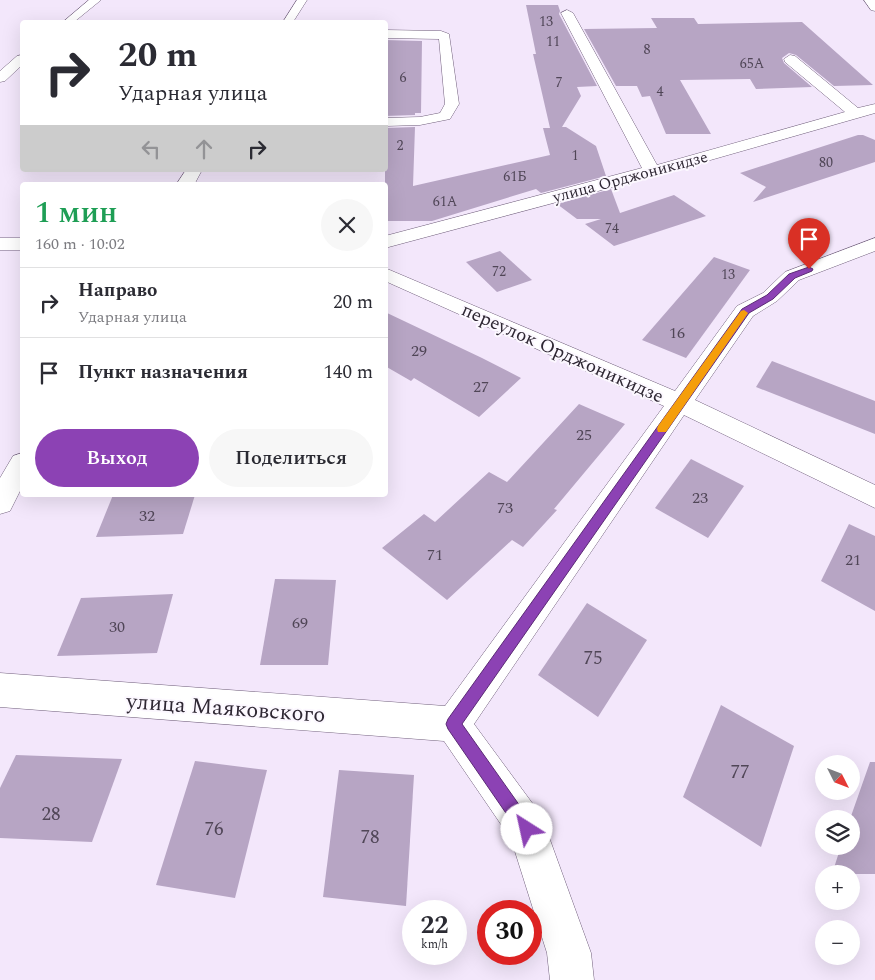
<!DOCTYPE html>
<html lang="ru">
<head>
<meta charset="utf-8">
<style>
	body { margin:0; font-family:Spectral,serif; background:#f7f7f7; color:#2b2b33; height:100vh; display:flex; flex-direction:column; font-size:19px; white-space:nowrap }
	* { box-sizing:border-box; margin:0 }
	p { font-size:16px; color:#7c7c81 }
	.icon { flex:none; width:28px; height:28px; fill:none; stroke:currentColor; stroke-width:2; stroke-linecap:round; stroke-linejoin:round }
	.map { position:relative; flex:1; overflow:hidden }
	.details { position:absolute; left:20px; top:182px; width:368px; height:315px; display:flex; flex-direction:column; background:#fff; border-radius:5px; box-shadow:0 5px 20px #0002 }
	.details>* { flex:none }
	.banner { position:absolute; left:20px; top:20px; width:368px; height:152px; border-radius:5px; box-shadow:0 5px 20px #0002; background:#fff; color:#2b2b33; overflow:hidden }
	.needle { width:32px; rotate:132deg }
	.tools { position:absolute; left:815px; top:755px; display:grid; gap:10px }
	.tools a { display:grid; place-items:center; width:45px; height:45px; border-radius:50%; background:#fff; box-shadow:0 5px 20px #0002; font-size:25px }
	.speed { position:absolute; left:402px; top:900px; display:flex; gap:10px; font-size:25px; font-weight:700; text-align:center }
	.speed>* { display:grid; place-content:center; width:65px; height:65px; border-radius:50%; background:#fff; box-shadow:0 5px 20px #0002; line-height:1 }
	.speed small { font-size:12px; font-weight:400 }
	.speed .limit { border:8px solid #d22; background:#fff; color:#111 }
	.pin { position:absolute; display:grid; place-items:center; width:42px; height:42px; color:#fff; margin:-51px -21px; border-radius:50% 50% 50% 0; rotate:-45deg; box-shadow:0 0 5px #0007 }
	.pin .icon { rotate:45deg }
	.me { position:absolute; width:55px; margin:-28px; rotate:325deg; stroke-linejoin:round; filter:drop-shadow(0 0 4px #0008) }
	.turn { display:flex; align-items:center; gap:18px; height:105px; padding:0 15px; font-size:22px }
	.turn .icon { width:65px; height:65px; stroke-width:2.5 }
	.turn b { display:block; font-size:35px; line-height:42px }
	.lanes { display:flex; align-items:center; height:48px; padding:0 15px; background:#0003; justify-content:center; gap:25px; direction:ltr }
	.lanes .off { opacity:.35 }
	.round { display:grid; place-items:center; flex:none; width:52px; height:52px; border-radius:26px; background:#f7f7f7 }
	.headline { display:flex; align-items:center; justify-content:space-between; height:85px; padding:0 15px }
	h1 { font-size:30px; font-weight:600; line-height:38px; color:#1e9e55 }
	.cta { display:flex; gap:10px; margin-top:auto; padding:10px 15px }
	.cta a { flex:1; height:58px; border-radius:30px; background:#8c42b4; color:#fff; font-size:20px; font-weight:600; line-height:58px; text-align:center }
	.cta a+a { background:#f7f7f7; color:#2b2b33 }
	ul { padding:0; list-style:none }
	li { display:flex; align-items:center; gap:15px; height:70px; padding:0 15px; border-top:1px solid #e1e1e2 }
	li div { flex:1 }
	li b { display:block; font-size:19px }
	li em { font-style:normal }
	.map>svg:first-child { display:block }
</style>
</head>
<body>
<div class="map">
<svg width="875" height="980" viewBox="0 0 875 980">
	<rect width="100%" height="100%" fill="#f3e7fb"/>
	<g fill="#b7a5c4">
		<path d="M 526,5 L 558,5 L 560,11 L 559,14 L 597,86 L 577,87 L 581,96 L 562,127 L 566,127 L 596,146 L 606,176 L 541,193 L 536,189 L 432,221 L 385,221 L 385,128 L 415,127 L 413,186 L 550,155 L 543,128 L 550,128 L 533,54 L 536,54 Z"/>
		<path d="M 651,18 L 694,18 L 698,24 L 802,22 L 873,85 L 834,86 L 796,55 L 789,53 L 782,58 L 784,63 L 812,87 L 756,89 L 750,79 L 680,80 L 711,134 L 666,134 L 650,96 L 642,97 L 637,86 L 616,86 L 584,29 L 657,28 Z"/>
		<path d="M 385,40 L 422,41 L 421,113 L 415,113 L 415,115 L 385,116 Z"/>
		<path d="M 858,135 L 863,135 L 875,140 L 875,162 L 753,202 L 766,187 L 740,173 Z"/>
		<path d="M 611,189 L 620,213 L 674,195 L 706,216 L 614,246 L 585,224 L 601,219 L 577,219 L 557,204 Z"/>
		<path d="M 500,251 L 532,280 L 497,292 L 466,262 Z"/>
		<path d="M 714,257 L 750,270 L 686,358 L 642,340 Z"/>
		<path d="M 385,312 L 482,358 L 521,378 L 479,417 L 414,378 L 411,381 L 385,366 Z"/>
		<path d="M 772,361 L 875,401 L 875,434 L 756,387 Z"/>
		<path d="M 579,404 L 625,424 L 554,509 L 557,510 L 523,547 L 512,540 L 447,600 L 382,548 L 424,514 L 435,522 L 489,472 L 507,482 Z"/>
		<path d="M 691,459 L 744,486 L 708,538 L 655,508 Z"/>
		<path d="M 113,495 L 195,495 L 183,534 L 96,537 Z"/>
		<path d="M 849,524 L 875,536 L 875,611 L 821,581 Z"/>
		<path d="M 275,579 L 336,580 L 328,665 L 260,665 Z"/>
		<path d="M 173,594 L 157,653 L 57,656 L 81,598 Z"/>
		<path d="M 587,603 L 647,640 L 598,717 L 538,675 Z"/>
		<path d="M 721,705 L 794,746 L 761,847 L 683,797 Z"/>
		<path d="M 16,755 L 122,759 L 92,842 L 0,838 L 0,788 Z"/>
		<path d="M 195,761 L 267,770 L 235,898 L 156,885 Z"/>
		<path d="M 870,762 L 875,762 L 875,874 L 832,874 L 841,846 L 851,846 L 850,819 Z"/>
		<path d="M 339,770 L 414,775 L 406,906 L 323,897 Z"/>
	</g>
	<g fill="none" stroke-linecap="round" stroke-linejoin="round">
		<g stroke="#71607c" stroke-width="1">
			<g id="minor">
				<path d="M 89,0 L 101,0 L 74,22 L 63,22 Z"/>
				<path d="M 297,0 L 307,0 L 293,22 L 283,22 Z"/>
				<path d="M 864,0 L 875,0 L 875,11 L 871,10 Z"/>
				<path d="M 567,10 L 573,13 L 657,165 L 845,112 L 785,62 L 784,59 L 790,55 L 795,56 L 858,108 L 875,104 L 875,113 L 658,175 L 385,248 L 385,236 L 642,168 L 561,13 Z"/>
				<path d="M 385,30 L 441,31 L 449,34 L 459,104 L 450,119 L 420,125 L 385,126 L 385,118 L 420,117 L 440,113 L 445,104 L 439,39 L 385,38 Z"/>
				<path d="M 22,55 L 22,65 L 5,81 L 0,82 L 0,71 L 17,56 Z"/>
				<path d="M 186,170 L 202,170 L 194,185 L 176,185 Z"/>
				<rect x="0" y="238" width="22" height="12"/>
				<path d="M 875,238 L 875,251 L 799,280 L 777,301 L 753,316 L 695,400 L 875,485 L 875,508 L 684,415 L 474,724 L 541,815 L 591,953 L 594,980 L 550,980 L 547,953 L 511,839 L 444,741 L 0,707 L 0,673 L 445,706 L 664,406 L 385,281 L 385,268 L 675,391 L 737,306 L 763,293 L 785,272 Z"/>
				<path d="M 22,453 L 22,487 L 10,511 L 0,514 L 0,478 L 13,456 Z"/>
			</g>
		</g>
		<use href="#minor" fill="#fff" fill-rule="evenodd"/>
	</g>
	<path fill="#8c42b4" stroke="#5b2b75" d="M 809,267 L 813,269 L 812,271 L 795,278 L 773,299 L 749,313 L 462,724 L 532,823 L 535,829 L 532,835 L 527,837 L 521,835 L 448,729 L 446,724 L 448,719 L 742,309 L 767,295 L 789,274 Z"/>
	<path fill="#f59e0b" d="M 744,310 L 748,313 L 666,432 L 658,432 L 657,429 L 658,426 L 741,311 Z"/>
	<g text-anchor="middle" stroke-width="4" stroke-linejoin="round" paint-order="stroke">
		<g font-size="14" fill="#504657">
			<text x="546" y="26">13</text>
			<text x="553" y="46">11</text>
			<text x="647" y="54">8</text>
			<text x="752" y="68">65А</text>
			<text x="403" y="82">6</text>
			<text x="559" y="87">7</text>
			<text x="660" y="96">4</text>
			<text x="400" y="150">2</text>
			<text x="575" y="160">1</text>
			<text x="826" y="167">80</text>
			<text x="515" y="181">61Б</text>
			<text x="445" y="206">61А</text>
			<text x="612" y="233">74</text>
			<text x="499" y="276">72</text>
			<text x="728" y="279">13</text>
		</g>
		<g font-size="16" fill="#2e2733" stroke="#fcf8ff">
			<text transform="translate(630 176) rotate(-15)" y="6">улица Орджоникидзе</text>
		</g>
		<g font-size="16" fill="#504657">
			<text x="677" y="338">16</text>
			<text x="419" y="356">29</text>
			<text x="481" y="392">27</text>
			<text x="584" y="440">25</text>
			<text x="700" y="503">23</text>
			<text x="505" y="513">73</text>
			<text x="147" y="521">32</text>
			<text x="435" y="560">71</text>
			<text x="853" y="565">21</text>
			<text x="300" y="628">69</text>
			<text x="117" y="632">30</text>
		</g>
		<g font-size="19" fill="#2e2733" stroke="#fcf8ff">
			<text transform="translate(563 352) rotate(24)" y="7">переулок Орджоникидзе</text>
		</g>
		<g font-size="19" fill="#504657">
			<text x="593" y="664">75</text>
			<text x="740" y="778">77</text>
			<text x="51" y="820">28</text>
			<text x="214" y="835">76</text>
			<text x="370" y="843">78</text>
		</g>
		<g font-size="22" fill="#2e2733" stroke="#fcf8ff">
			<text transform="translate(226 707) rotate(4)" y="8">улица Маяковского</text>
		</g>
	</g>
</svg>
<div class="tools">
<a><svg class="needle" viewBox="-14 -14 28 28"><path d="M0-13l5 13h-10z" fill="#e53935"/><path d="M0 13l5-13h-10z" fill="#7c7c81"/></svg></a>
<a><svg class="icon" aria-label="layers" viewBox="0 0 24 24"><path d="M12 4l9 5-9 5-9-5zM3 14l9 5 9-5"/></svg></a>
<a>+</a>
<a>−</a>
</div>
<div class="speed"><div>22<small>km/h</small></div><div class="limit">30</div></div>
<div class="pin" style="left:809px;top:269px;background:#d93025"><svg class="icon" aria-label="arrive" viewBox="0 0 24 24"><path d="M6 21V4h12l-3 4 3 4H6"/></svg></div>
<svg class="me" style="left:527px;top:829px" viewBox="-20 -20 40 40"><circle r="19" fill="#fff"/><path d="M0-13L10 11 0 6-10 11z" fill="#8c42b4"/></svg>
<div class="banner">
<div class="turn"><svg class="icon" aria-label="right" viewBox="0 0 24 24"><path d="M7 20v-9h11M14 6l5 5-5 5"/></svg><div><b>20 m</b>Ударная улица</div></div>
<div class="lanes"><svg class="icon off" aria-label="left" viewBox="0 0 24 24"><path d="M17 20v-9H6M10 6l-5 5 5 5"/></svg><svg class="icon off" aria-label="ahead" viewBox="0 0 24 24"><path d="M12 20V5M6 11l6-6 6 6"/></svg><svg class="icon" aria-label="right" viewBox="0 0 24 24"><path d="M7 20v-9h11M14 6l5 5-5 5"/></svg></div>
</div>
<section class="details">
<div class="headline"><div><h1>1 мин</h1><p>160 m · 10:02</p></div><a class="round"><svg class="icon" aria-label="close" viewBox="0 0 24 24"><path d="M6 6l12 12M18 6L6 18"/></svg></a></div>
<ul>
<li><svg class="icon" aria-label="right" viewBox="0 0 24 24"><path d="M7 20v-9h11M14 6l5 5-5 5"/></svg><div><b>Направо</b><p>Ударная улица</p></div><em>20 m</em></li>
<li><svg class="icon" aria-label="arrive" viewBox="0 0 24 24"><path d="M6 21V4h12l-3 4 3 4H6"/></svg><div><b>Пункт назначения</b></div><em>140 m</em></li>
</ul>
<div class="cta"><a>Выход</a><a>Поделиться</a></div>
</section>
</div>
</body>
</html>
